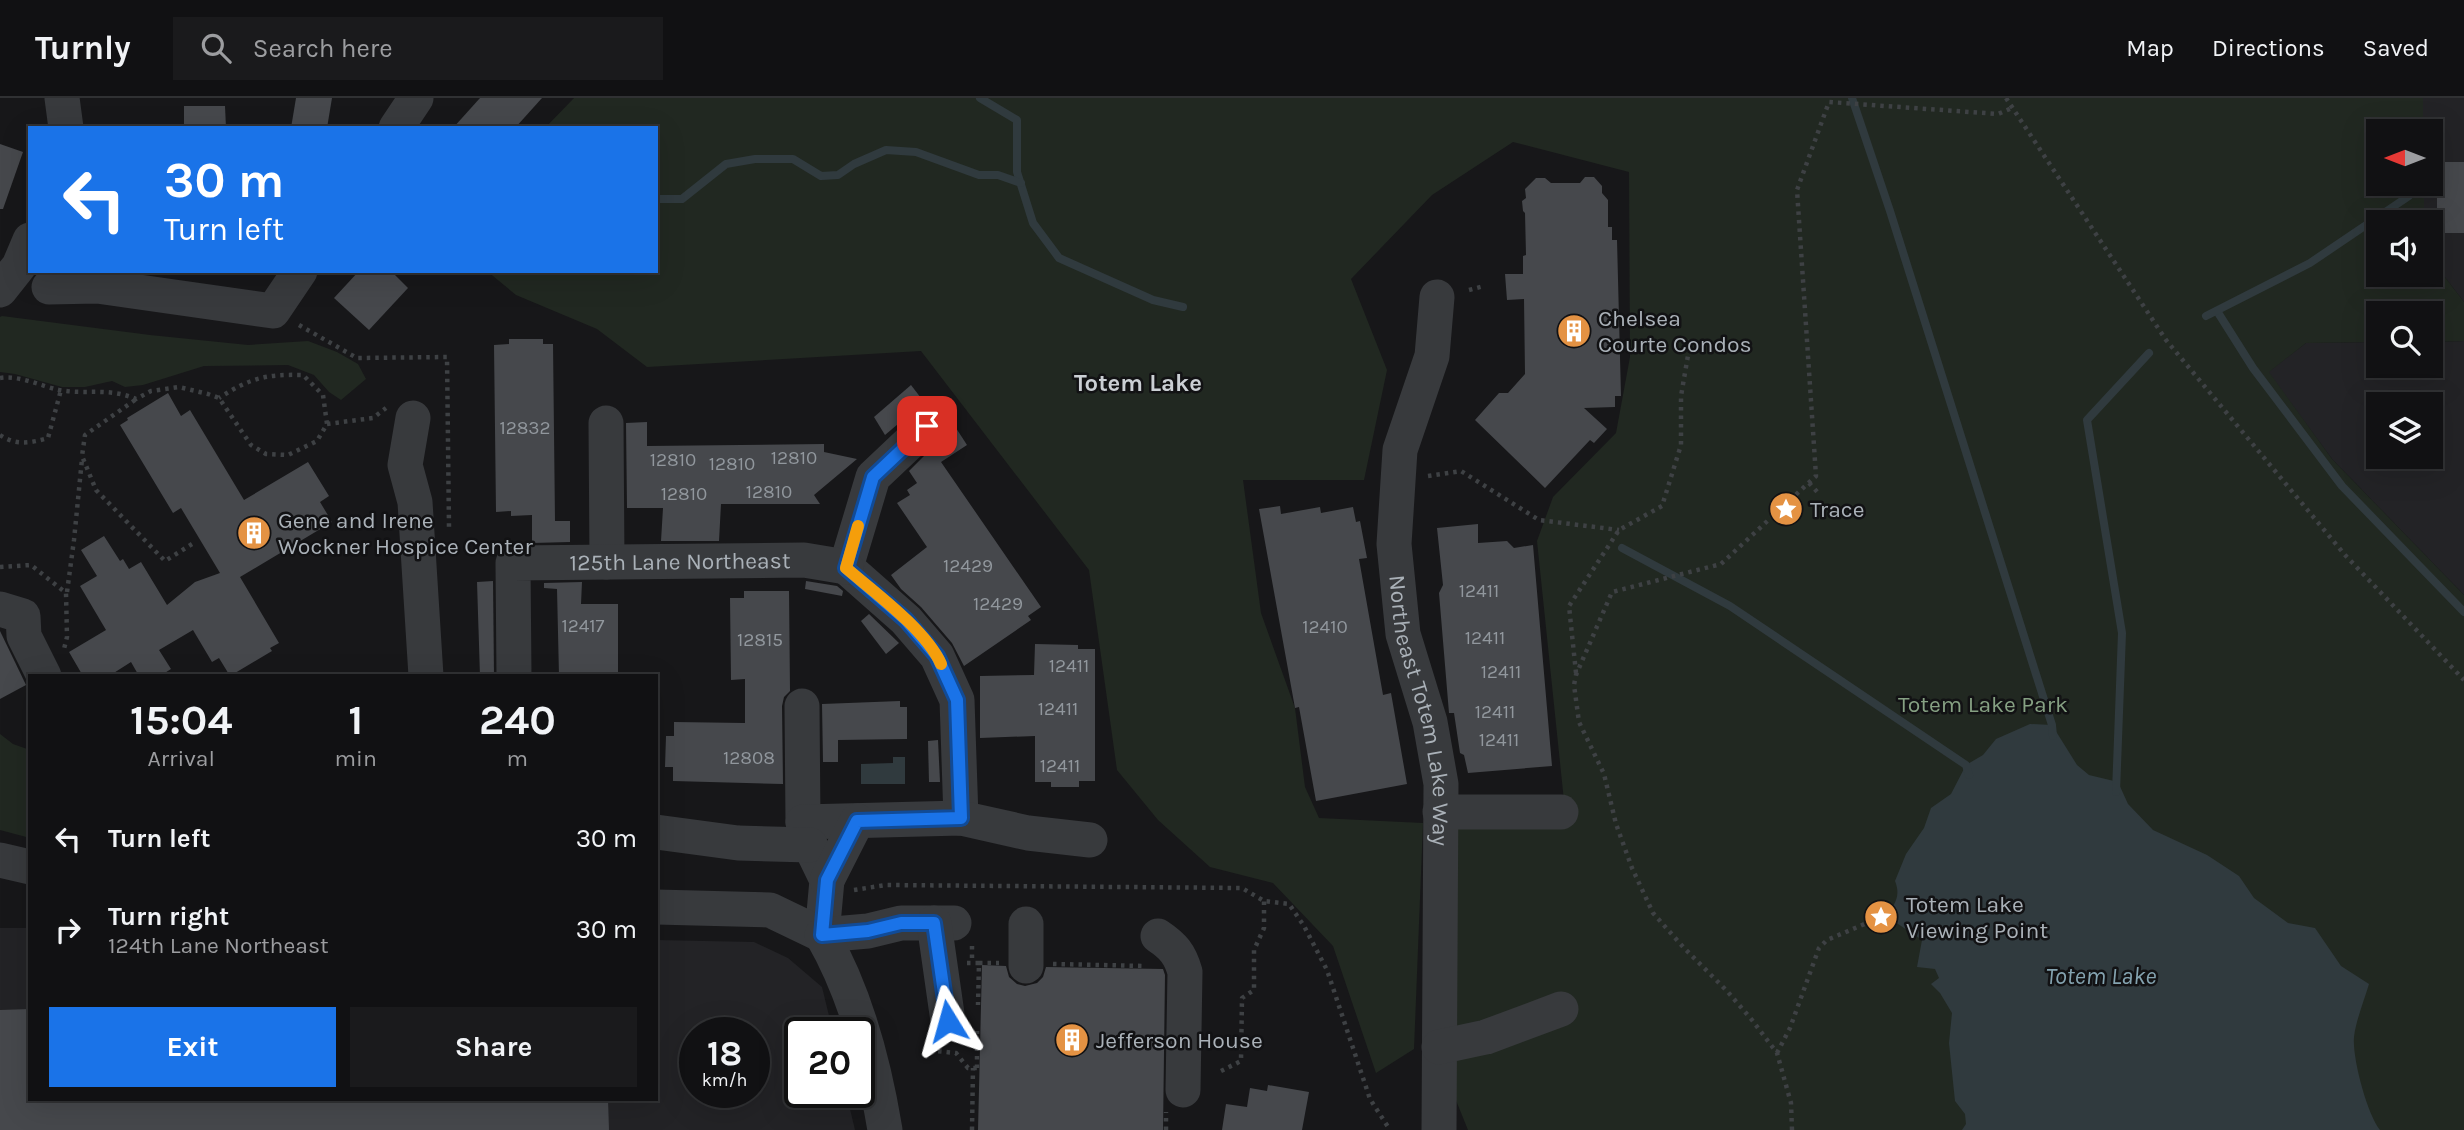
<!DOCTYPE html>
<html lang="en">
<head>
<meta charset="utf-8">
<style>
	body { margin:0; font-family:Karla,sans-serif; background:#1a1a1c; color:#f1f3f6; height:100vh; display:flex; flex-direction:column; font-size:26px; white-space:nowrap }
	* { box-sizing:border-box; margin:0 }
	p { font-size:23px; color:#9c9da0 }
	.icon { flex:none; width:38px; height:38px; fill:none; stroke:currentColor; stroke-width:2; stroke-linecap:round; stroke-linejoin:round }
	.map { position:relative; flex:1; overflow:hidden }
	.drawer { position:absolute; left:28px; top:576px; width:630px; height:427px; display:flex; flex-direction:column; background:#111113; border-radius:0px; box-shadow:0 7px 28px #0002,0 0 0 2px #303133 }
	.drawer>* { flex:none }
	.guide { position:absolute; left:28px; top:28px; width:630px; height:147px; border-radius:0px; box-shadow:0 7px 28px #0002,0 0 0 2px #303133; background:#1a73e8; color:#fff; overflow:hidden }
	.needle { width:46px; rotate:270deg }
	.fabs { position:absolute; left:2366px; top:21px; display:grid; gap:14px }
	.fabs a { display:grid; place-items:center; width:77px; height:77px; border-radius:0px; background:#111113; box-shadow:0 7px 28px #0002,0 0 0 2px #303133; font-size:35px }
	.speed { position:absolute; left:679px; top:919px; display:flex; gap:14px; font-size:35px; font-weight:700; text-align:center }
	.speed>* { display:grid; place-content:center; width:91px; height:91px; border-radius:50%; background:#111113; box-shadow:0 7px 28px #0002,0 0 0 2px #303133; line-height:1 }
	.speed small { font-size:18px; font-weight:400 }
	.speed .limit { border:4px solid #111; border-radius:10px; background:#fff; color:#111 }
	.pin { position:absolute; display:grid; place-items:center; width:60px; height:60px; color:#fff; margin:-30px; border-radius:14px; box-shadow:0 4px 10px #0006 }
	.me { position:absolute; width:77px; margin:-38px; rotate:352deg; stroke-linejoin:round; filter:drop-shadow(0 0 5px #0008) }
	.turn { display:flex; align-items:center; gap:24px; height:147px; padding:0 21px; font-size:32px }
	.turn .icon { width:91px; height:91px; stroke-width:2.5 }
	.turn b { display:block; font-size:49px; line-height:60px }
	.eta { display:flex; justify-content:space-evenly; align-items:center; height:119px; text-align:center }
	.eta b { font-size:42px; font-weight:700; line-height:49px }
	.button { display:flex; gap:14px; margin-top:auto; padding:14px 21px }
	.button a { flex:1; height:80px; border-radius:0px; background:#1a73e8; color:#fff; font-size:28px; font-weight:700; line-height:80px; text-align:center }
	.button a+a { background:#1a1a1c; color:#f1f3f6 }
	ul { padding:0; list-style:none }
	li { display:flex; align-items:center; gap:21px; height:91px; padding:0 21px }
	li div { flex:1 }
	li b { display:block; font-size:26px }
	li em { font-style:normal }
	header { display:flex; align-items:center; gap:42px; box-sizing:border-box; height:98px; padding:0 35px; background:#111113; border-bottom:2px solid #303133 }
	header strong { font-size:33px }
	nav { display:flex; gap:38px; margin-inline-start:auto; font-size:24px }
	.search { width:490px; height:63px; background:#1a1a1c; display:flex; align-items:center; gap:18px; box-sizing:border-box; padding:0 24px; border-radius:0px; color:#9c9da0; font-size:26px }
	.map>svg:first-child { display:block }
</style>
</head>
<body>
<header>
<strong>Turnly</strong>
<div class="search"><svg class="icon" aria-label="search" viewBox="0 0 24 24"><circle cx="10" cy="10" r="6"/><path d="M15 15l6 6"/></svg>Search here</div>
<nav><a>Map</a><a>Directions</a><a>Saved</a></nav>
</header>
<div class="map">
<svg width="2464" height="1032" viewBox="0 0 2464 1032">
	<rect width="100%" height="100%" fill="#171719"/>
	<g fill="#232326" fill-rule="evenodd">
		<path d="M 2423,0 L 2464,0 L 2464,204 L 2431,161 L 2431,124 L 2424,124 L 2424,86 L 2431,86 L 2431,33 L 2423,33 Z"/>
		<path d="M 2464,243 L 2464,497 L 2332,361 L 2268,274 L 2306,245 L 2378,244 L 2378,268 L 2431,268 L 2431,244 ZM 2378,306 L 2431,306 L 2431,359 L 2378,359 Z"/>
		<path d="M 0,830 L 30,830 L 30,1001 L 656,1001 L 656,842 L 754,844 L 788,860 L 822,889 L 833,934 L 800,934 L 800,994 L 846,994 L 855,1032 L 0,1032 ZM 695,934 L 754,934 L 754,994 L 695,994 Z"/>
	</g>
	<g fill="#212821">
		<path d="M 574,0 L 2423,0 L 2423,33 L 2378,33 L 2378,86 L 2424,86 L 2424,124 L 2378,124 L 2378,177 L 2431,177 L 2431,161 L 2464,204 L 2464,243 L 2431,244 L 2431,215 L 2378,215 L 2378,244 L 2306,245 L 2269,274 L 2332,361 L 2464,497 L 2464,1032 L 1468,1032 L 1447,980 L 1453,708 L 1564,703 L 1537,443 L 1553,399 L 1616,335 L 1630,259 L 1629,74 L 1513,44 L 1432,97 L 1351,181 L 1387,272 L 1364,382 L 1243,382 L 1261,515 L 1295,610 L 1305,689 L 1319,720 L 1423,725 L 1414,951 L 1376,975 L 1333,848 L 1273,785 L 1210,769 L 1158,722 L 1117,672 L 1089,472 L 921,253 L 647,269 L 597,231 L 516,197 L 487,173 L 656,173 L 656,30 L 545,30 Z"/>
		<path d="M 2,218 L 150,237 L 248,247 L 308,243 L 337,254 L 358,266 L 366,281 L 341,302 L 329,294 L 314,277 L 288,267 L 204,268 L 143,287 L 125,289 L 112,283 L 85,289 L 62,289 L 15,276 L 0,274 L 0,219 Z"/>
		<path d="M 0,636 L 13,646 L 30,652 L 30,740 L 0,732 Z"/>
	</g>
	<g fill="#303a3e">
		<path d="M 2030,626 L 2052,627 L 2077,667 L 2089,677 L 2118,684 L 2128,706 L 2153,732 L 2207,757 L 2239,778 L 2254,800 L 2288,825 L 2315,830 L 2341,868 L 2369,886 C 2364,903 2356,922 2354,939 C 2352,959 2367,1016 2380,1032 L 1962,1032 L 1966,1026 L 1965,1016 L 1955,1003 L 1949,945 L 1952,915 L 1940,895 L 1931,886 L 1939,880 L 1935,871 L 1917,869 L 1922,842 L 1886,818 C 1895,806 1901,798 1895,783 L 1906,756 L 1924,730 L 1931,710 L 1951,696 L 1966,667 L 1983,657 L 1996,641 Z"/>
		<path d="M 893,659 L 905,659 L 905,686 L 861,686 L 861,666 L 893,665 Z"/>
	</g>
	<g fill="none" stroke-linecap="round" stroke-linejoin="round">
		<g stroke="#303a3e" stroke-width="8">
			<path d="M 980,0 L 1017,22 L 1017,74 L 1033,125 L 1059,160 L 1153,202 L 1183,209"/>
			<path d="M 1852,0 L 1890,113 L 2052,627 L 2053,638"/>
			<path d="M 656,101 L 682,101 L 726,66 L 755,61 L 793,61 L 821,78 L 838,77 L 854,66 L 886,52 L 916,54 L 979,77 L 998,77 L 1021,85"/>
			<path d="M 2217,213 L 2253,270 L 2342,388 L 2464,514"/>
			<path d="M 2206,218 L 2310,165 L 2409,98"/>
			<path d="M 1622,450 L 1730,508 L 1966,667 L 1969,677"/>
			<path d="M 2116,694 L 2122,535 L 2087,322 L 2149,255"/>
		</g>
	</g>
	<g fill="#46484c">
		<path d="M 296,0 L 332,0 L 327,30 L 291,30 Z"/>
		<path d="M 480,0 L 542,0 L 515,30 L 453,30 Z"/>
		<path d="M 184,8 L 225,8 L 226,30 L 184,30 Z"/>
		<path d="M 0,46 L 23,54 L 3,111 L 0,111 Z"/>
		<rect x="2437" y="64" width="27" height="71"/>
		<path d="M 1585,79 L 1594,79 L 1602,88 L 1602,95 L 1608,102 L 1608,129 L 1612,129 L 1612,142 L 1617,142 L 1621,298 L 1615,298 L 1615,309 L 1584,310 L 1607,331 L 1594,345 L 1590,342 L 1545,390 L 1475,322 L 1499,295 L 1508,295 L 1525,276 L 1524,201 L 1507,202 L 1505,176 L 1523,176 L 1523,158 L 1526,157 L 1525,115 L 1523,113 L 1522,103 L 1526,100 L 1525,91 L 1536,80 L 1545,80 L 1551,85 L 1580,85 Z"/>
		<path d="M 359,173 L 391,173 L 408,190 L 369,232 L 334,200 Z"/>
		<path d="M 509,241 L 543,241 L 543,246 L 553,246 L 555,423 L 570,423 L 570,444 L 532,445 L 532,417 L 511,418 L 511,413 L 496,414 L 494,247 L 509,246 Z"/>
		<path d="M 911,287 L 924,304 L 885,337 L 874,319 Z"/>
		<path d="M 168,295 L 181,318 L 190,312 L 244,402 L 308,364 L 329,398 L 320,404 L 332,424 L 240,479 L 279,545 L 270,550 L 272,553 L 230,578 L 219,560 L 212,564 L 193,532 L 159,552 L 171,571 L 160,578 L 139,578 L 131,564 L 109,578 L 83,578 L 69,554 L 106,532 L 80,488 L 97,478 L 81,452 L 104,438 L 120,463 L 123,461 L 129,471 L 141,464 L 167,507 L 195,484 L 220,475 L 181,410 L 173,415 L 120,327 L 128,322 L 127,320 Z"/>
		<path d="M 647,324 L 647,348 L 824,346 L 824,354 L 857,361 L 814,397 L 820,406 L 721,406 L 719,443 L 661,443 L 663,410 L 627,410 L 626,325 Z"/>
		<path d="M 956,330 L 967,347 L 941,364 L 1041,509 L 1028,518 L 1031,522 L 964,568 L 952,545 L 921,509 L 901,491 L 891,477 L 927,449 L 897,405 L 910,397 L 907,392 L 917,385 L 909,373 L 944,338 Z"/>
		<path d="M 1280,408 L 1281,416 L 1320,409 L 1321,415 L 1353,409 L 1356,424 L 1360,423 L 1367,460 L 1359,461 L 1383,597 L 1391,595 L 1407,686 L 1316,703 L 1299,609 L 1295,610 L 1259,411 Z"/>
		<path d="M 1478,426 L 1478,445 L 1507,443 L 1514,450 L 1533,447 L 1552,668 L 1468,675 L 1464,657 L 1460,655 L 1454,615 L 1449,615 L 1439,495 L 1443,487 L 1437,430 Z"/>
		<path d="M 493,483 L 494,578 L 480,578 L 477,484 Z"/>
		<path d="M 806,483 L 837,488 L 843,493 L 842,498 L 805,491 Z"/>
		<path d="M 582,484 L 581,506 L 618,506 L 618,578 L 559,578 L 557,491 L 544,490 L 544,485 Z"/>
		<path d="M 744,493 L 789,493 L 790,593 L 784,599 L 782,608 L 783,686 L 673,683 L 673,669 L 665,669 L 666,638 L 674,638 L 674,624 L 745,625 L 745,581 L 731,582 L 730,500 L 744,500 Z"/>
		<path d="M 869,516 L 899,545 L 886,556 L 861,523 Z"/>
		<path d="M 0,533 L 26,587 L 0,601 Z"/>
		<path d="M 1035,546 L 1078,547 L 1078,551 L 1095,551 L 1095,683 L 1079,683 L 1079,689 L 1051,689 L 1051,684 L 1035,684 L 1035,638 L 980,640 L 980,578 L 1034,577 Z"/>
		<path d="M 900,603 L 900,609 L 907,609 L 907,641 L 838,642 L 838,664 L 823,664 L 822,606 Z"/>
		<path d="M 938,642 L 940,684 L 929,684 L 928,643 Z"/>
		<path d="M 982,867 L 1006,868 L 1009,879 L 1017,886 L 1025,888 L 1037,885 L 1043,879 L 1046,869 L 1163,871 L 1165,877 L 1163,1032 L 978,1032 Z"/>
		<path d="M 30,911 L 30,1001 L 608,1001 L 609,1032 L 0,1032 L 0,912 Z"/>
		<path d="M 1268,987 L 1309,994 L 1302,1032 L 1222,1032 L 1226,1006 L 1247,1009 L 1250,990 L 1267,993 Z"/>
	</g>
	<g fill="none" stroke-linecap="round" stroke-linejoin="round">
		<g stroke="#3e4144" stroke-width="4.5" stroke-dasharray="3.5 5" stroke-linecap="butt">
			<path d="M 2006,0 L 2166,242 L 2345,457 L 2464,582"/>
			<path d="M 1469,192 L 1484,188"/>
			<path d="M 299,227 L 357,260 L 447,259 L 449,429"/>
			<path d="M 0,280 C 19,277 41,288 59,292 C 87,297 108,289 136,301 L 151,293 L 179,289 L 208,296 L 219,300 L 251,347 L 266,356 L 288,357 L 317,343 L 327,326 L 323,297 L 303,277 C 266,276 250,280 219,300"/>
			<path d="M 135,302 L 85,337 L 82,358 L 96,392 L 165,463 L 192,446"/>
			<path d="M 327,326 L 373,320 L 386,310"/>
			<path d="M 0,337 C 16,348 31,345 48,340 L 61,292"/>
			<path d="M 1428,378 L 1461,373 L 1539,422 L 1619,432"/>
			<path d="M 1809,385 L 1820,397"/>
			<path d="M 0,469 L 31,467 L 66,495 L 67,539 L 64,551"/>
			<path d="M 67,494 L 74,442 L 82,361"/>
			<path d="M 1576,575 L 1569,508 L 1619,432 L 1662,408 L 1681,347 L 1681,298 L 1691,240"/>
			<path d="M 854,792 L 886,787 L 1242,790 L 1264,803 L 1289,806 L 1304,828 L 1327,872 L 1370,1001 L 1390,1032"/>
			<path d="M 972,848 L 972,865"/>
			<path d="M 967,865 L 979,865 L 978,907"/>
			<path d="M 979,865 L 999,865"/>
			<path d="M 1053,866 L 1146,868"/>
			<path d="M 931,949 L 936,953 L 956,955 L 968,970 L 980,970"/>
			<path d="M 1777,955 L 1790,930 L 1819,850 L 1827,842 L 1881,819"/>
			<path d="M 977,970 L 977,933"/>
			<path d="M 1221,973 L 1241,963 L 1242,900 L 1254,892 L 1254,852 L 1264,830 L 1264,803"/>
			<path d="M 972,1032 L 973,970"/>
			<path d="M 1166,1032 L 1166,1014"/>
			<path d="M 1792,1032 L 1791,1005 L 1777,955 L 1752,922 L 1727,893 L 1684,850 L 1653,815 L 1632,770 L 1616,726 L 1604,676 L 1579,624 L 1574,587 L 1576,577 L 1612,494 L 1721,466 L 1816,378 L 1797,92 L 1829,4 L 1998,16 L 2012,10"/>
		</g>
		<g stroke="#383a3d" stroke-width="35">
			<path d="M 62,0 L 66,30"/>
			<path d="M 396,30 L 416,0"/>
			<path d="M 49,189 L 97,188 L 273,213 L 300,173"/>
			<path d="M 0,192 L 19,168 L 30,142"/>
			<path id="s1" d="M 1437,199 L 1432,258 L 1400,352 L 1394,446 L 1403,536 L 1430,624 L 1441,686 L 1439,1032"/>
			<path d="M 413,320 L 405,367 L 415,404 L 426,578"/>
			<path d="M 606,325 L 607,464"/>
			<path d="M 846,469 L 906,522 L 937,558 L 957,602 L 961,720"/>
			<path d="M 846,469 L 873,379 L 927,328"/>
			<path d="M 0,511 L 23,518 L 24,538 L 44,578"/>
			<path id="s2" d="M 514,578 L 513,465 L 804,462 L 846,469"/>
			<path d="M 802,608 L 803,724 L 810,747 L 827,782 L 822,837"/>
			<path d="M 1440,714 L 1561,714"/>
			<path d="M 803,724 L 961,720 L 1028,735 L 1090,742"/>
			<path d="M 656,734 L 738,745 L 810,747"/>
			<path d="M 0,762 L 30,769"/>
			<path d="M 827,782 L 857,723"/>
			<path d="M 656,809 L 770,812 L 822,837 L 868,833 L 901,825 L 954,825"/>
			<path d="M 934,825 L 948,923"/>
			<path d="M 1026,826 L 1026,868"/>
			<path d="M 822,837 C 856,896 874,965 885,1032"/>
			<path d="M 1158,838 C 1173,848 1180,856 1185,874 L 1183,992"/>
			<path d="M 1439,949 L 1486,939 L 1561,911"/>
		</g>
	</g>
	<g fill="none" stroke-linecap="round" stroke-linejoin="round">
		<g stroke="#114b97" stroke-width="18">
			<path id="route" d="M 927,328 L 873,379 L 846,470 L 906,522 L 937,558 L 957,602 L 961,720 L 857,723 L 827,782 L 822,837 L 868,833 L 901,825 L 934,825 L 948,923"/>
		</g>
		<use href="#route" stroke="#1a73e8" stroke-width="12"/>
		<path stroke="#f59e0b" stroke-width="12" d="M 858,428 L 846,470 C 874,494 926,532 941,566"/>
	</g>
	<defs>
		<g id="building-disc" transform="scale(1.75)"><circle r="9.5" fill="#e49243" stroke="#121214"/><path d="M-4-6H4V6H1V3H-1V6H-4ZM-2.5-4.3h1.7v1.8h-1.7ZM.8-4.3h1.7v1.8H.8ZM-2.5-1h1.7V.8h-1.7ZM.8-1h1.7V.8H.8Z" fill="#fff"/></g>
		<g id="sight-disc" transform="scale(1.75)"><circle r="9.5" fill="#e49243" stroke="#121214"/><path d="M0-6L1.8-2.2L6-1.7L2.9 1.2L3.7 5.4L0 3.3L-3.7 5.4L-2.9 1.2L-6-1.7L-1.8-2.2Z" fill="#fff"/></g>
	</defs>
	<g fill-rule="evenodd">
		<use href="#building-disc" x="1574" y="233"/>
		<use href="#sight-disc" x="1786" y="411"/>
		<use href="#building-disc" x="254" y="435"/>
		<use href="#sight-disc" x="1881" y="819"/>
		<use href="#building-disc" x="1072" y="942"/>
	</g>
	<g text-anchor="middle" stroke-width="5" stroke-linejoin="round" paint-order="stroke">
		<g font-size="19" fill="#91979d">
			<text x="525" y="336">12832</text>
			<text x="794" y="366">12810</text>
			<text x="673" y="368">12810</text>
			<text x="732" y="372">12810</text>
			<text x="769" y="400">12810</text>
			<text x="684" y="402">12810</text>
			<text x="968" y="474">12429</text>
			<text x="1479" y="499">12411</text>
			<text x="998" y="512">12429</text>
			<text x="583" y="534">12417</text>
			<text x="1325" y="535">12410</text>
			<text x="1485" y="546">12411</text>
			<text x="760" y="548">12815</text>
			<text x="1069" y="574">12411</text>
			<text x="1501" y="580">12411</text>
			<text x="1058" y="617">12411</text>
			<text x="1495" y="620">12411</text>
			<text x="1499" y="648">12411</text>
			<text x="749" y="666">12808</text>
			<text x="1060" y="674">12411</text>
		</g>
		<g font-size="23" fill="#aab1b8" stroke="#121214" text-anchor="start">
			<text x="1598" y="228">Chelsea<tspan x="1598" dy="26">Courte Condos</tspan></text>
			<text x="1810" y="419">Trace</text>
			<text x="278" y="430">Gene and Irene<tspan x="278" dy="26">Wockner Hospice Center</tspan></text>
			<text x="1906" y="814">Totem Lake<tspan x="1906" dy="26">Viewing Point</tspan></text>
			<text x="1096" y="950">Jefferson House</text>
		</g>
		<g font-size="23" fill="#aab1b8" stroke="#121214">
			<text dy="8" stroke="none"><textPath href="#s2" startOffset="280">125th Lane Northeast</textPath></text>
			<text dy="8" stroke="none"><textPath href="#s1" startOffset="422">Northeast Totem Lake Way</textPath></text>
		</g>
		<g font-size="23" fill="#86a183" stroke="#121214">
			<text x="1983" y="614">Totem Lake Park</text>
		</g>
		<g font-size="24" font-weight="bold" fill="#cbcfd4" stroke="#121214">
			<text x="1138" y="293">Totem Lake</text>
		</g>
		<g font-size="24" font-style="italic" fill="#84a3b0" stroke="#121214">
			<text x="2101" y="886">Totem Lake</text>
		</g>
	</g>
</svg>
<div class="fabs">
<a><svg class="needle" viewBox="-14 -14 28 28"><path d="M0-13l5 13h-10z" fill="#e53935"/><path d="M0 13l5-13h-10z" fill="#9c9da0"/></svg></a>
<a><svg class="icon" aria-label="sound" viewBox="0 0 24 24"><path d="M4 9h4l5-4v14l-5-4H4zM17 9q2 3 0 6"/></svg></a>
<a><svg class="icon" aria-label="search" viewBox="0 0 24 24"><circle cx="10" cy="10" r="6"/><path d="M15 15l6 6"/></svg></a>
<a><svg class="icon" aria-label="layers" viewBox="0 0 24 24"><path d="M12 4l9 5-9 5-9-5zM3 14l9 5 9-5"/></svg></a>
</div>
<div class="speed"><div>18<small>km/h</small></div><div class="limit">20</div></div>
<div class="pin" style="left:927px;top:328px;background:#d93025"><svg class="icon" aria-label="arrive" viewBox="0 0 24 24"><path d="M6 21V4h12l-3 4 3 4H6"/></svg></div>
<svg class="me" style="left:948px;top:923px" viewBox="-20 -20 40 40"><path d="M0-17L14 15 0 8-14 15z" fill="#1a73e8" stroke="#fff" stroke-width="4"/></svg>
<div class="guide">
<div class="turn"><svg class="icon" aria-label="left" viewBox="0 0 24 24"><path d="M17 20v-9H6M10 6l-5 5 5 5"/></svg><div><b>30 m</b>Turn left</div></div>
</div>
<section class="drawer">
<div class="eta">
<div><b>15:04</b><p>Arrival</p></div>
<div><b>1</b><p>min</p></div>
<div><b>240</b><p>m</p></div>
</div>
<ul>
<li><svg class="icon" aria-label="left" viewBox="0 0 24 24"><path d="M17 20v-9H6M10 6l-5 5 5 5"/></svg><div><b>Turn left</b></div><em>30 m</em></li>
<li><svg class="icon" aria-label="right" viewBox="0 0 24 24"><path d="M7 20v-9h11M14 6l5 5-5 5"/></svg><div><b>Turn right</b><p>124th Lane Northeast</p></div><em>30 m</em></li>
</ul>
<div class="button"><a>Exit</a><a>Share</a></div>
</section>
</div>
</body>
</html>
